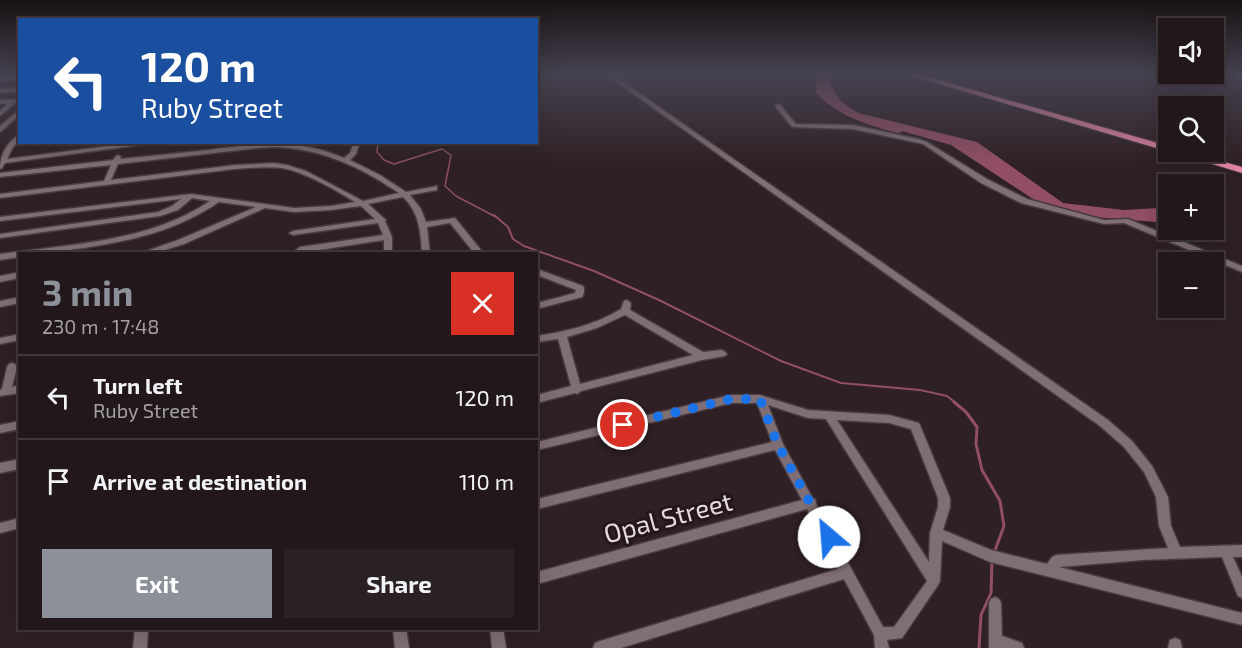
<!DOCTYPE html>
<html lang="en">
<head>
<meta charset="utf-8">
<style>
	body { margin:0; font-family:"Exo 2",sans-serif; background:#2a2124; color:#f1f3f6; height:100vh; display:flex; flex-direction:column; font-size:22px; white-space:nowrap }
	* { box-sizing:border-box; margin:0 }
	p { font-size:20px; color:#a2a0a3 }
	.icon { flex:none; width:33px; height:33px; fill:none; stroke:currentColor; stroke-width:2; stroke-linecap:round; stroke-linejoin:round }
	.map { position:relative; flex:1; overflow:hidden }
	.panel { position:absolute; left:18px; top:252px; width:520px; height:378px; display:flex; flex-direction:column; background:#22181b; border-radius:0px; box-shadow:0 6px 24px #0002,0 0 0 2px #3f373a }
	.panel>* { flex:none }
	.hud { position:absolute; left:18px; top:18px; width:520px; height:126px; border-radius:0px; box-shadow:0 6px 24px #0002,0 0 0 2px #3f373a; background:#1a4fa0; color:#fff; overflow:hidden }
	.fabs { position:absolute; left:1158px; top:18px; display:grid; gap:12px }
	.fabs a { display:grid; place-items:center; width:66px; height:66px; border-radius:0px; background:#22181b; box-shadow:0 6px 24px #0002,0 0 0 2px #3f373a; font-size:30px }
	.pin { position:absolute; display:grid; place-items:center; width:51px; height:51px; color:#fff; margin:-26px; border:3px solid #fff; border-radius:50%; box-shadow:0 2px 6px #0007 }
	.me { position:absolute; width:66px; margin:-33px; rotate:333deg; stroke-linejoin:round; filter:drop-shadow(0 0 4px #0008) }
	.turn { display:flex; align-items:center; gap:21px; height:126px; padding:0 24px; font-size:27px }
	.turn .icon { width:78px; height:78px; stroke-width:2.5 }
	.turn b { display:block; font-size:42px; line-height:51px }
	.round { display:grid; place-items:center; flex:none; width:63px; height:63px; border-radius:0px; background:#2a2124 }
	.overview { display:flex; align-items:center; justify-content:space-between; height:102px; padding:0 24px }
	h1 { font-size:36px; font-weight:700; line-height:45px; color:#8c9099 }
	.primary-button { display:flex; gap:12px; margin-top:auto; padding:12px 24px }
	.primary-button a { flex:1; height:69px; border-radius:0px; background:#8c9099; color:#fff; font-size:24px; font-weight:700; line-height:69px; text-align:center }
	.primary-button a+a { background:#2a2124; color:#f1f3f6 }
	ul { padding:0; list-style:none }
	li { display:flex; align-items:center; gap:18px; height:84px; padding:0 24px; border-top:2px solid #3f373a }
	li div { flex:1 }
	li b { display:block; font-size:22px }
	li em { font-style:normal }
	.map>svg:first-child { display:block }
</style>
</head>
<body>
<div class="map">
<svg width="1242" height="648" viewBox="0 0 1242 648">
	<rect width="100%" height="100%" fill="#2e2024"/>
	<path fill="#541e32" d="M 920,75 L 1168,144 L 1168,147 Z"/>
	<path fill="#924e65" d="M 824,75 L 833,75 L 829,82 L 839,99 L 854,112 L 977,142 L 1063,203 L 1124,210 L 1159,208 L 1168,210 L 1168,223 L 1094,217 L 1045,207 L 951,145 L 846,115 L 824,96 L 818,81 Z"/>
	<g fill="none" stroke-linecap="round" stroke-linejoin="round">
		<path stroke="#924e65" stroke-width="1.5" d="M 378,142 L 377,152 L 384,160 L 394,164 L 442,149 L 451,155 L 445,186 L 456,196 L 496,217"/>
		<path stroke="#924e65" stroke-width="2" d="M 494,215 L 508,227 L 513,239 L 524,246 L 594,271 L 659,300 L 781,361 L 841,383 L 920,390 L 947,396 L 956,403"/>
		<g stroke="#924e65" stroke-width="3">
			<path d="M 954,402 L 966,412 L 977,427 L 976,444 L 982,470 L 1000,501 L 1004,526 L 994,553"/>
			<path d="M 979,648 L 981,615 L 991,593 L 992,561"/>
		</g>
		<path fill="#924e65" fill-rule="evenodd" d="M 821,75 L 830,75 L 825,80 L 826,92 L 861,115 L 904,130 L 899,133 C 869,126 838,116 816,93 L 817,79 Z"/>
		<g stroke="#473b3f" stroke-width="3">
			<g id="minor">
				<path d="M 607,75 L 613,75 L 1108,420 L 1132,441 L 1152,466 L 1168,497 L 1171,526 L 1180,547 L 1242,545 L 1242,557 L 1233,557 L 1242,577 L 1242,598 L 1238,596 L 1222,557 L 1143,560 L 1059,567 L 1242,613 L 1242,625 L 990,562 L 942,541 L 940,581 L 938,585 L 902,638 L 887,640 L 889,648 L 875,648 L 874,635 L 844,579 L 621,648 L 593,648 L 595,643 L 600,641 L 838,569 L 807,509 L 537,584 L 537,572 L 802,500 L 775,450 L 537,509 L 537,499 L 772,442 L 757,403 L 731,403 L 537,450 L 537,442 L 731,395 L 760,395 L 808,410 L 889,415 L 919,423 L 950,498 L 950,507 L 943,530 L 991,550 L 1047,564 L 1052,557 L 1056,555 L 1168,548 L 1159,526 L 1156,497 L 1144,472 L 1124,447 L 1100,426 ZM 768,405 L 808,418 L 826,419 L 927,581 L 894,627 L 883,627 L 816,504 L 815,499 L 813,499 L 783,444 ZM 837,420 L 889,423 L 911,429 L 938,498 L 938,507 L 930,533 L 929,562 Z"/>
				<path d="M 1234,75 L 1240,75 L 1242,77 L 1242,82 Z"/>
				<path d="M 20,76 L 20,80 L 0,81 L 0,77 Z"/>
				<path d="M 20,88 L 20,92 L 0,93 L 0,89 Z"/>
				<path d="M 20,99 L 20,103 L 15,103 L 0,116 L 0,111 L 8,103 L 0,104 L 0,100 Z"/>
				<path d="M 778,104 L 780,105 L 796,124 L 853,125 L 918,139 L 927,142 L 987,179 L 1027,199 L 1104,220 L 1128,219 L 1242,266 L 1242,272 L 1124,223 L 1104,224 L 1021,203 L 981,183 L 923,144 L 914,142 L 853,129 L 792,127 L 775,106 Z"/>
				<path d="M 20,109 L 20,115 L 0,132 L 0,126 Z"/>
				<path d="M 20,134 L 20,140 L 13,147 L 7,159 L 139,142 L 162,142 L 5,163 L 2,168 L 0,169 C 0,154 7,142 20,134 Z"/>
				<path d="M 354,142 L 360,142 L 356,154 L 350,160 L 380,175 L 406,192 L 437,186 L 437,190 L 410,195 L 421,209 L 426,222 L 455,218 L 481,250 L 486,254 L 475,254 L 450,223 L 427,227 L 430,254 L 422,254 C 421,232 419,212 403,197 L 368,204 L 386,220 L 385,221 L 392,237 L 392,254 L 384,254 L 384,240 L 300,253 L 297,252 L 296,250 L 300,247 L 383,235 L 378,223 L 293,235 L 289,233 L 293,231 L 375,219 L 361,206 L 331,210 L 294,212 L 265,208 L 184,244 L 152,254 L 138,254 L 178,240 L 256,207 L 219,202 C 176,231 134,240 84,248 C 62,251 41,254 20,254 L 20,257 L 0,260 L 0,254 C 71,244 149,242 210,201 L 192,198 L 178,210 L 160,216 L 0,238 L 0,234 L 158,212 L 172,206 L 181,199 L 0,221 L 0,217 L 191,194 L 294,208 L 331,206 L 355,202 C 336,190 304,172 282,168 C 267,166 251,168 235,169 L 0,198 L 0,194 L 104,181 L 111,165 L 0,177 L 0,173 L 113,160 L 116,156 L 118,155 L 121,157 L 120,159 C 149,156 179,153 208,150 C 255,144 299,138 344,158 L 350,153 ZM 276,147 C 322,149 361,167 399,193 L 363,201 L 306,171 L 287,165 L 274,163 L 235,165 L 111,180 L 118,164 L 258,148 Z"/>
				<path d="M 537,269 L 583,286 C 585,289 584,294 582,297 L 537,309 L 537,303 L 575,293 L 576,290 L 537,275 Z"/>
				<path d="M 20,272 L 20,278 L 0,282 L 0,276 Z"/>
				<path d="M 20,297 L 20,303 L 0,307 L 0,301 Z"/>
				<path d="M 627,300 L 631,303 L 630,310 L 703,352 L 722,350 L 725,352 L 727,354 L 725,356 L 702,360 L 581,391 L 577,394 L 575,393 L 537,403 L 537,395 L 571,386 L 558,339 L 537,342 L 537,336 C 567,331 595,325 621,309 L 624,301 ZM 625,315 L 693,355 L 580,384 L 567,337 L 597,328 Z"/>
				<path d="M 20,334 L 20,340 L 0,344 L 0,338 Z"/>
				<path d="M 12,363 L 15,364 L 17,367 L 12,387 L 20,385 L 20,393 L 0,396 L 0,390 L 2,389 L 7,367 L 9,364 Z"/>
				<path d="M 20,421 L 20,429 L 0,433 L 0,425 Z"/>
				<path d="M 20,459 L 20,469 L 0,473 L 0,463 Z"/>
				<path d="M 20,518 L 20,528 L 0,533 L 0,523 Z"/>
				<path d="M 995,597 L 999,599 L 1001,603 L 1002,636 L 1022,643 L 1024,648 L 989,648 L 989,603 L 991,599 Z"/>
				<path d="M 135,628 L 148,628 L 147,648 L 133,648 Z"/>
				<path d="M 393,628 L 406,628 L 409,648 L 395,648 Z"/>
				<path d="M 490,628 L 503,628 L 506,648 L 492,648 Z"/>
				<path d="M 1175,638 L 1180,640 L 1182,648 L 1168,648 L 1170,640 Z"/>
			</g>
		</g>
		<g stroke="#473b3f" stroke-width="2">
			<g id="highway">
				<path d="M 909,75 L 921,75 L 1168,146 L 1170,152 Z"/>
				<path d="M 1173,152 L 1188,152 L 1242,167 L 1242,173 Z"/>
			</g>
		</g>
		<use href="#minor" fill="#7f6e73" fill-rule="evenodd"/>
		<use href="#highway" fill="#e284a3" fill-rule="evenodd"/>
	</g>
	<linearGradient id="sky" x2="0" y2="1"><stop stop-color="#191214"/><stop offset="0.45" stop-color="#464250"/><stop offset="1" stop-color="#464250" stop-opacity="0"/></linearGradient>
	<rect width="1242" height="165" fill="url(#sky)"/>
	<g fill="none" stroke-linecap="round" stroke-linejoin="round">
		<path stroke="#1a73e8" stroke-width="10" stroke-dasharray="0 18" d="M 623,425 L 731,399 L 760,399 L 778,445 L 829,537"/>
	</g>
	<g text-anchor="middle" stroke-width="6" stroke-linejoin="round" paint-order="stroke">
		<g font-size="26" fill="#e4dadc" stroke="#24171b">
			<text transform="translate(668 518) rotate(-15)" y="9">Opal Street</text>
		</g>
	</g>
</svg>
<div class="fabs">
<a><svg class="icon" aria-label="sound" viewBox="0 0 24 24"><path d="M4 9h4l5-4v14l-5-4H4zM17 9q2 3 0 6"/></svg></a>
<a><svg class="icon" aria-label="search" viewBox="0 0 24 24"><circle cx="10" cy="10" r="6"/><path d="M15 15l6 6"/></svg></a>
<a>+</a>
<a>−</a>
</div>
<div class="pin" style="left:623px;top:425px;background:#d93025"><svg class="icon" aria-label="arrive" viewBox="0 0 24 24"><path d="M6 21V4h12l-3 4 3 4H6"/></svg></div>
<svg class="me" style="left:829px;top:537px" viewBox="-20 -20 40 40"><circle r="19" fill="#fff"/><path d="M0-13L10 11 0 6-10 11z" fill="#1a73e8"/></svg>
<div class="hud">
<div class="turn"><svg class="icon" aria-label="left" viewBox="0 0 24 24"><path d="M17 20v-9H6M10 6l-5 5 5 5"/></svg><div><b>120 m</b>Ruby Street</div></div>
</div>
<section class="panel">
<div class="overview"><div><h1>3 min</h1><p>230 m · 17:48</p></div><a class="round" style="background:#d93025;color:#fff"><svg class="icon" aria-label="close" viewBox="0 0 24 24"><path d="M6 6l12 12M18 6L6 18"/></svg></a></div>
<ul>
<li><svg class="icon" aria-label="left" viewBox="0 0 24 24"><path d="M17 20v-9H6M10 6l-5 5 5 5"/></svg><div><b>Turn left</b><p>Ruby Street</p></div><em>120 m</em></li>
<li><svg class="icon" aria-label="arrive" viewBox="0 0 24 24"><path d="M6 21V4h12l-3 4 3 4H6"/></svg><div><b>Arrive at destination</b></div><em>110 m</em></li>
</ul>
<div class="primary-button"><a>Exit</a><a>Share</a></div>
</section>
</div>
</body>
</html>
